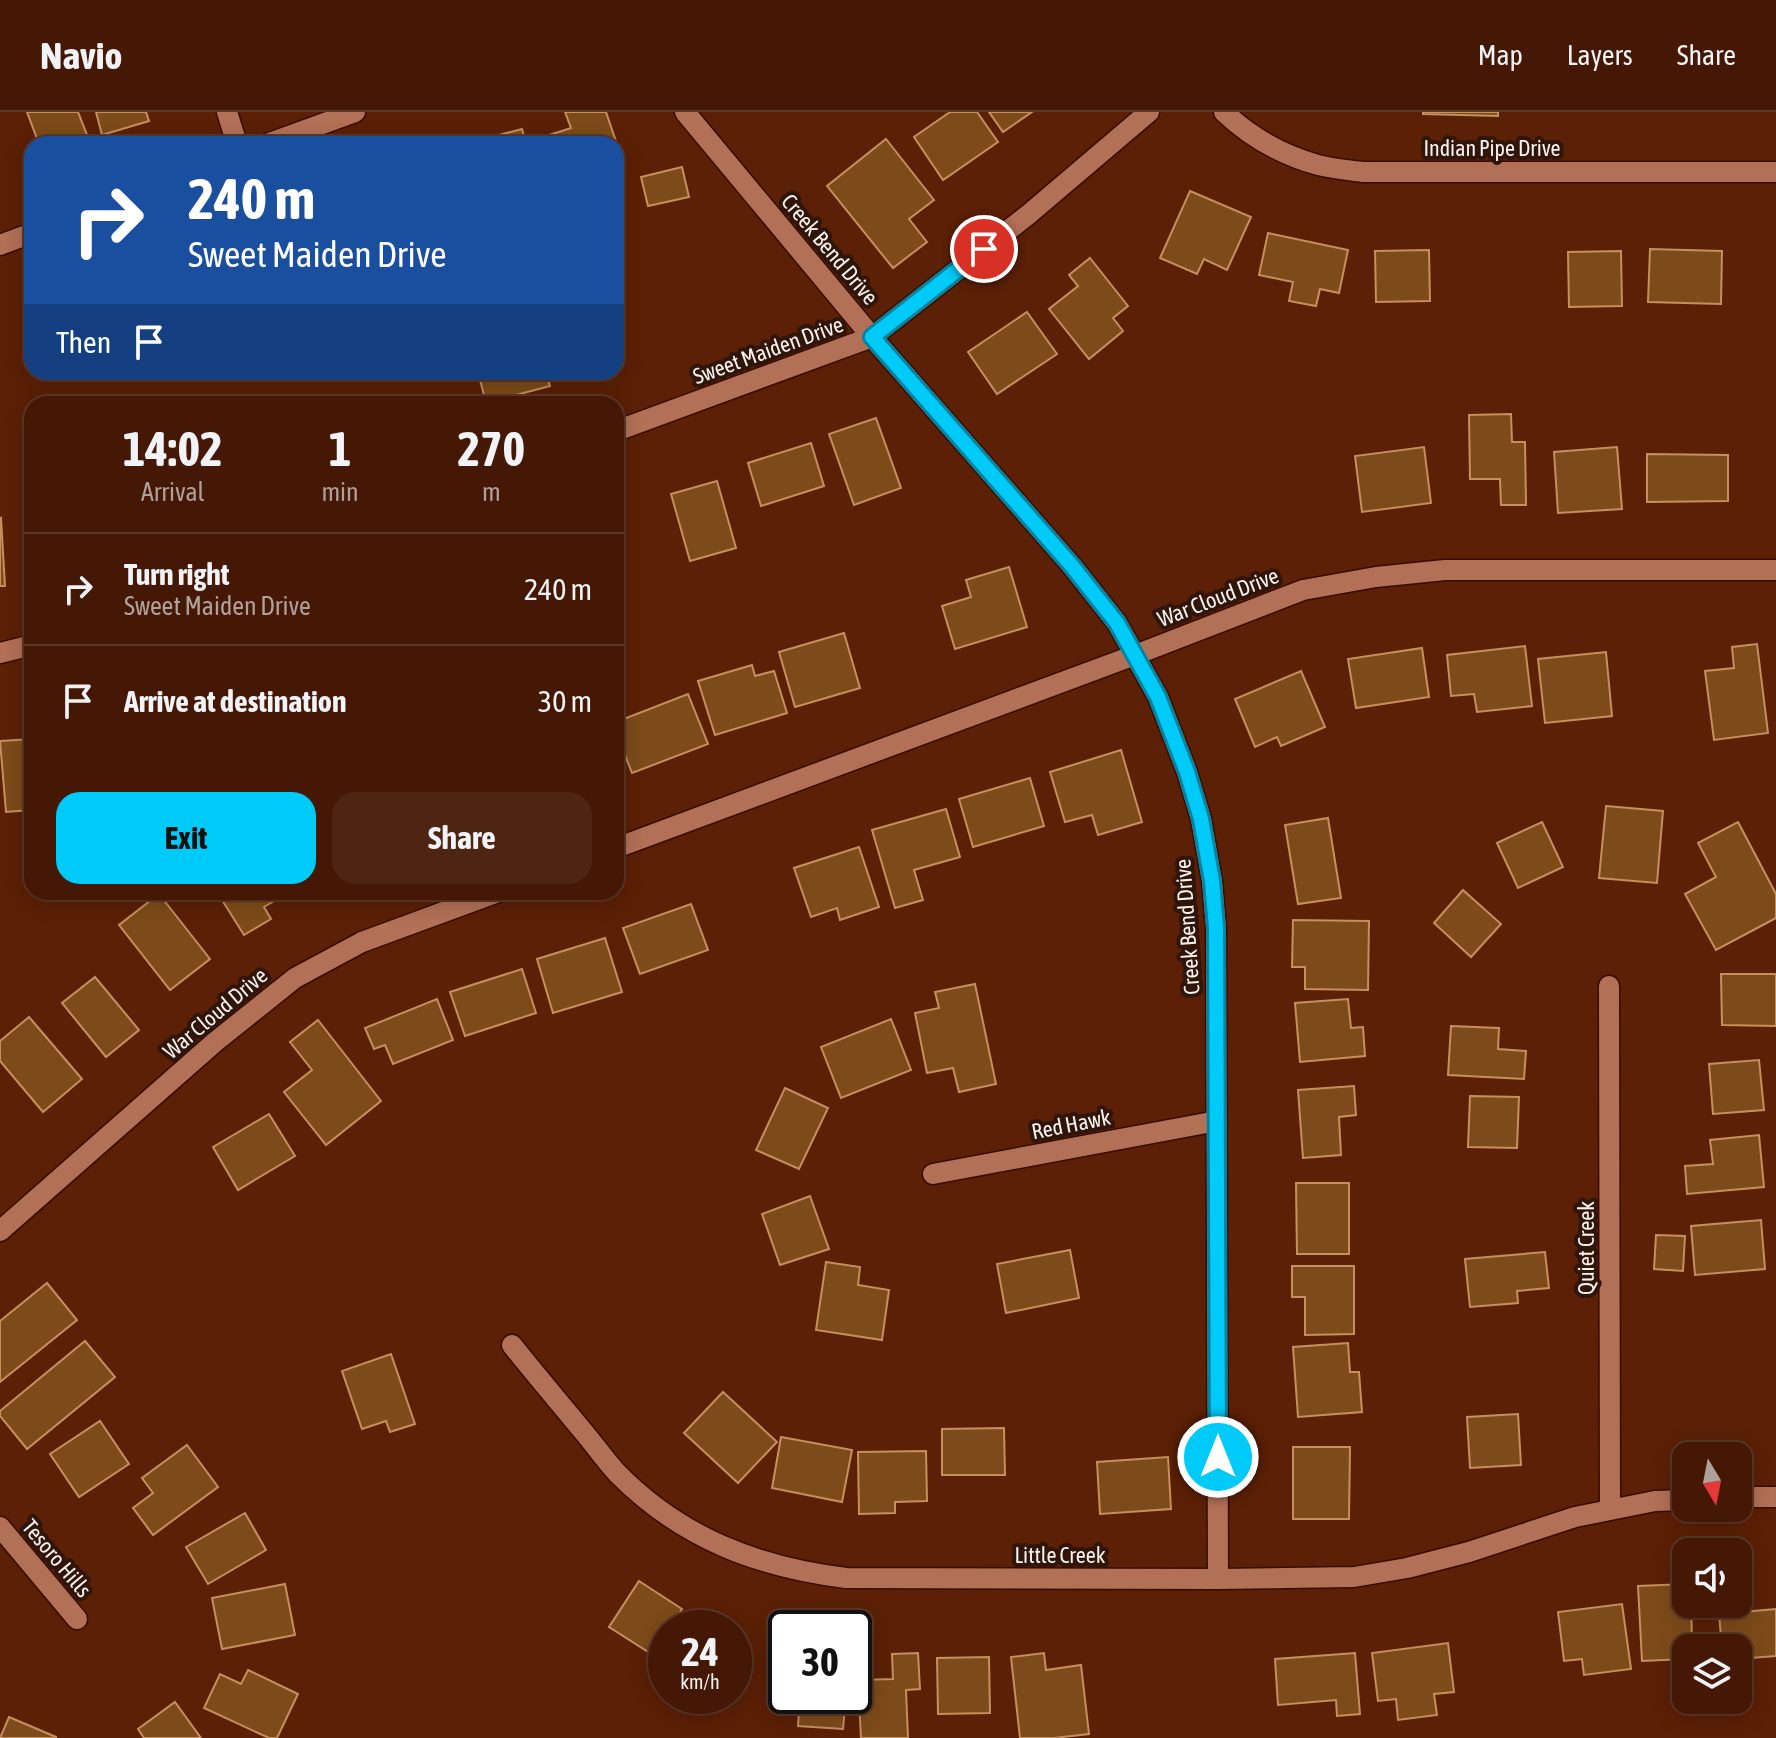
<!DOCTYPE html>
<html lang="en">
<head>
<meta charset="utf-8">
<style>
	body { margin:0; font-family:"Asap Condensed",sans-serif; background:#4e2513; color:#f1f3f6; height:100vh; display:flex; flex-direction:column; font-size:30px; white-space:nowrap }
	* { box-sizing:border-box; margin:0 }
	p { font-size:26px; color:#afa09a }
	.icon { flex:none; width:44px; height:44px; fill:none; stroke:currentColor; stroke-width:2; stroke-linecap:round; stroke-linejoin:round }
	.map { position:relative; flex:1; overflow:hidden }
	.details { position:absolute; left:24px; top:284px; width:600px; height:504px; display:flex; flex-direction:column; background:#441804; border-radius:24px; box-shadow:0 4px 20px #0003,0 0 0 2px #5c3726 }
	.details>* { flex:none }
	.top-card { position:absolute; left:24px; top:24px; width:600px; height:244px; border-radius:24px; box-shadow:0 4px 20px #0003,0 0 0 2px #5c3726; background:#1a4fa0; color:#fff; overflow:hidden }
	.needle { width:52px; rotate:170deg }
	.fabs { position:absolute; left:1672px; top:1330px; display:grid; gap:16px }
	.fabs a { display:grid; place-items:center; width:80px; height:80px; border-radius:16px; background:#441804; box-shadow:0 4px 20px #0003,0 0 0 2px #5c3726; font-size:40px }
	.speed { position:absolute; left:648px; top:1498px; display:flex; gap:16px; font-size:40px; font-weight:700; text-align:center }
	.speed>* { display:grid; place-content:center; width:104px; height:104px; border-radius:50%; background:#441804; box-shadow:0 4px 20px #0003,0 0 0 2px #5c3726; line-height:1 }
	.speed small { font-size:20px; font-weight:400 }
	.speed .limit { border:4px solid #111; border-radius:12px; background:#fff; color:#111 }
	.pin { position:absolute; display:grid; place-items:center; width:68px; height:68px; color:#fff; margin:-34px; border:4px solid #fff; border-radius:50%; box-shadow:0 2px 8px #0007 }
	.me { position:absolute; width:88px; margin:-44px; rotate:0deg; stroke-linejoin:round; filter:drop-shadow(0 0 6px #0008) }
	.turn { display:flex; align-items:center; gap:28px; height:168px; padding:0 32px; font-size:36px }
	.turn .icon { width:104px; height:104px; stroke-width:2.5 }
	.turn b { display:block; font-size:56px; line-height:68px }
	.then { display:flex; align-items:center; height:76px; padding:0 32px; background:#0003; gap:16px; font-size:30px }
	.eta { display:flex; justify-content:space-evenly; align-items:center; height:136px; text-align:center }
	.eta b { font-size:48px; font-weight:700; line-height:56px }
	.primary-button { display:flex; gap:16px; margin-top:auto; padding:16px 32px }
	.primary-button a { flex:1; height:92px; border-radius:24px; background:#00cbf8; color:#111; font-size:32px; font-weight:700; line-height:92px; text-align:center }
	.primary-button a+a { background:#4e2513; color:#f1f3f6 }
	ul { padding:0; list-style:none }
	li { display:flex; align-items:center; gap:24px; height:112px; padding:0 32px; border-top:2px solid #5c3726 }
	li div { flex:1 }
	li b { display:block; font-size:30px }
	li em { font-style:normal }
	header { display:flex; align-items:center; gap:48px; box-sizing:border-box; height:112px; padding:0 40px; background:#441804; border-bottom:2px solid #5c3726 }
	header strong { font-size:38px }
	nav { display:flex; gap:44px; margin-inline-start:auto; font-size:28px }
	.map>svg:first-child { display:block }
</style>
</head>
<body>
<header>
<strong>Navio</strong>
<nav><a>Map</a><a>Layers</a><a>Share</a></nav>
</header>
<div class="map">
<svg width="1776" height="1626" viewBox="0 0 1776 1626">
	<rect width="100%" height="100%" fill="#5b2006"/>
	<g fill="#7d4b19" stroke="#c68f5e" stroke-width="2">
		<path d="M 27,0 L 78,0 L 87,23 L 62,32 L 39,32 Z"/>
		<path d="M 96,0 L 146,0 L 149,9 L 102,23 Z"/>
		<path d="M 565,0 L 606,0 L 622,47 L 616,49 L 616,32 L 545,32 L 543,25 L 571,16 Z"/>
		<path d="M 950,0 L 977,0 L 998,30 L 943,68 L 914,25 Z"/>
		<path d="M 989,0 L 1032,0 L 1003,20 Z"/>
		<path d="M 1423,0 L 1498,0 L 1498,4 L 1423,2 Z"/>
		<path d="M 522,17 L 526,32 L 481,32 L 480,28 Z"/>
		<path d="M 886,27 L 934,88 L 909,107 L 927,130 L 893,156 L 827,74 Z"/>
		<path d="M 682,55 L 689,85 L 648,94 L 641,65 Z"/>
		<path d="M 1190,79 L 1251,105 L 1227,158 L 1204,147 L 1197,162 L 1160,146 Z"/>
		<path d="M 1268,121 L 1348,138 L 1339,181 L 1320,177 L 1316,194 L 1289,189 L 1293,170 L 1259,163 Z"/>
		<path d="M 1650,137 L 1722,139 L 1721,192 L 1648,190 Z"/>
		<path d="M 1429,138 L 1430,189 L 1376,190 L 1375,139 Z"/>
		<path d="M 1621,139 L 1622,194 L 1569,195 L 1568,140 Z"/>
		<path d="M 1090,146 L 1128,194 L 1113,206 L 1123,219 L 1089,247 L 1049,197 L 1078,174 L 1069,163 Z"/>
		<path d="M 1027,200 L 1057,242 L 997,282 L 968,240 Z"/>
		<path d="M 478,260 L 546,260 L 550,274 L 486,291 Z"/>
		<path d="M 1511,302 L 1512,330 L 1525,330 L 1526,393 L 1501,393 L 1500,367 L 1470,367 L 1469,303 Z"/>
		<path d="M 876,306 L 901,376 L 854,393 L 829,322 Z"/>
		<path d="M 811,331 L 824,374 L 761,394 L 748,351 Z"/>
		<path d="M 1424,335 L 1431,391 L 1362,400 L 1355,344 Z"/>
		<path d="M 1617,335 L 1622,397 L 1558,401 L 1554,340 Z"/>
		<path d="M 1647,342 L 1728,343 L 1728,389 L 1647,390 Z"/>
		<path d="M 717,369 L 736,436 L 690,449 L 671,382 Z"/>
		<path d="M 1,406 L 5,474 L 0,474 L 0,407 Z"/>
		<path d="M 1009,455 L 1027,515 L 955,537 L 942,494 L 971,485 L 966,468 Z"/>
		<path d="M 844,521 L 860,576 L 795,595 L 779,540 Z"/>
		<path d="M 1757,532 L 1768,621 L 1714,628 L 1705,559 L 1734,556 L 1732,535 Z"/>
		<path d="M 1525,534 L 1532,594 L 1477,600 L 1474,582 L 1451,584 L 1447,543 Z"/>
		<path d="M 1422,536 L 1429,585 L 1356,596 L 1348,547 Z"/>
		<path d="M 1606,540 L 1612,604 L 1545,611 L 1538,547 Z"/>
		<path d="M 752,553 L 755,564 L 774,559 L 787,601 L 715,623 L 698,569 Z"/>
		<path d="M 1301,559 L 1325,615 L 1281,634 L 1277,625 L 1255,635 L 1235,587 Z"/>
		<path d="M 688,582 L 708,632 L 632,661 L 616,620 L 616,610 Z"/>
		<path d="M 32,627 L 32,698 L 6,700 L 0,629 Z"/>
		<path d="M 1121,638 L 1142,710 L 1098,723 L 1092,703 L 1065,710 L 1050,660 Z"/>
		<path d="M 1030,666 L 1044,714 L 973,735 L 959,687 Z"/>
		<path d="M 1606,694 L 1663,699 L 1657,771 L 1599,766 Z"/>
		<path d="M 946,697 L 960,745 L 914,758 L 923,788 L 895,796 L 872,718 Z"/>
		<path d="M 1328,706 L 1341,786 L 1298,792 L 1285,713 Z"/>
		<path d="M 1542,710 L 1563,755 L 1518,776 L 1497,731 Z"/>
		<path d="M 1738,710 L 1776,782 L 1776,806 L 1716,838 L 1685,782 L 1716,765 L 1698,731 Z"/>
		<path d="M 859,735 L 879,795 L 840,808 L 837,796 L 811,805 L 794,756 Z"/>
		<path d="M 1463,778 L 1501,812 L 1471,845 L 1434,811 Z"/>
		<path d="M 217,780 L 289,780 L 264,795 L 271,807 L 244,823 Z"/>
		<path d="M 159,782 L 210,847 L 170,878 L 119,813 Z"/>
		<path d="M 691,792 L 708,838 L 640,862 L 623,816 Z"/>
		<path d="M 1293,808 L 1369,809 L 1368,878 L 1305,877 L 1305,855 L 1292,855 Z"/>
		<path d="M 605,826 L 622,880 L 553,901 L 537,847 Z"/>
		<path d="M 522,857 L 536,901 L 465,924 L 450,880 Z"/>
		<path d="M 1721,862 L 1776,862 L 1776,914 L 1722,913 Z"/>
		<path d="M 95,865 L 139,918 L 106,945 L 62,891 Z"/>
		<path d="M 975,872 L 996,972 L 959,980 L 953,956 L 927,961 L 915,901 L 939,896 L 935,880 Z"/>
		<path d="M 437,887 L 453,928 L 393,952 L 385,933 L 374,937 L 365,916 Z"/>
		<path d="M 1348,887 L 1351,916 L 1363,915 L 1365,944 L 1300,950 L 1295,891 Z"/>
		<path d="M 29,905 L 82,967 L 43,1000 L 0,949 L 0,929 Z"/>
		<path d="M 891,907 L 911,958 L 841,986 L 821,935 Z"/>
		<path d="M 318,908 L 381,989 L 326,1033 L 284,980 L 312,958 L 290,930 Z"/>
		<path d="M 1451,914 L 1499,916 L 1498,937 L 1526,939 L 1524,967 L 1448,963 Z"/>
		<path d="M 1759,948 L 1764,998 L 1713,1002 L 1709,952 Z"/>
		<path d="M 1354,974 L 1356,1003 L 1339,1005 L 1341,1043 L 1303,1046 L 1298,978 Z"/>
		<path d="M 785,976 L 828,996 L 799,1057 L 756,1038 Z"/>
		<path d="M 1470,984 L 1519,985 L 1517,1036 L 1468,1035 Z"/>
		<path d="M 269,1002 L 295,1044 L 238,1078 L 213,1035 Z"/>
		<path d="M 1759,1023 L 1764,1075 L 1687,1082 L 1685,1054 L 1713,1052 L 1710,1028 Z"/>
		<path d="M 1296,1071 L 1349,1071 L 1349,1142 L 1297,1142 Z"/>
		<path d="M 810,1084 L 829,1137 L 780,1153 L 762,1102 Z"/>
		<path d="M 1761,1108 L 1765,1157 L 1695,1163 L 1691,1114 Z"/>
		<path d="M 1656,1123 L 1685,1124 L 1683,1159 L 1654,1157 Z"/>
		<path d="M 1070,1138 L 1079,1186 L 1006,1201 L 997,1152 Z"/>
		<path d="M 1545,1140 L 1549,1176 L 1517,1179 L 1518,1191 L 1470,1195 L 1465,1147 Z"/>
		<path d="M 826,1150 L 860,1155 L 858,1173 L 889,1178 L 882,1228 L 816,1218 Z"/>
		<path d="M 1292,1154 L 1354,1154 L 1354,1222 L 1305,1223 L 1305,1185 L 1292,1185 Z"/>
		<path d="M 47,1171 L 77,1208 L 0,1270 L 0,1209 Z"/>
		<path d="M 85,1229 L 115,1265 L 27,1337 L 0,1304 L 0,1299 Z"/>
		<path d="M 1348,1231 L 1350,1260 L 1359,1260 L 1362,1300 L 1298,1305 L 1293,1235 Z"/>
		<path d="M 391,1242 L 415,1312 L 390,1320 L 386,1309 L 362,1317 L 342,1259 Z"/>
		<path d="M 723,1280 L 777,1330 L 738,1371 L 684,1321 Z"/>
		<path d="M 1518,1302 L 1521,1353 L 1470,1356 L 1467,1305 Z"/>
		<path d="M 100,1309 L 129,1352 L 79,1385 L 50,1342 Z"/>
		<path d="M 1004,1316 L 1005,1363 L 942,1363 L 942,1317 Z"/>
		<path d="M 781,1325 L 852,1338 L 842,1390 L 772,1376 Z"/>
		<path d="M 187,1333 L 218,1375 L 153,1423 L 133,1396 L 153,1381 L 142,1366 Z"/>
		<path d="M 1293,1335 L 1350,1335 L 1349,1407 L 1293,1407 Z"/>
		<path d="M 926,1339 L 927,1389 L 895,1390 L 895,1401 L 859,1402 L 858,1340 Z"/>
		<path d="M 1168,1345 L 1171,1397 L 1100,1402 L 1097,1350 Z"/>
		<path d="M 245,1401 L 266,1438 L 208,1472 L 186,1435 Z"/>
		<path d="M 639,1469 L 682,1497 L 670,1516 L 666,1516 L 666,1522 L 653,1543 L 609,1515 Z"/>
		<path d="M 285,1472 L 295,1523 L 222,1537 L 212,1486 Z"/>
		<path d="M 1686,1472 L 1686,1492 L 1691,1492 L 1692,1527 L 1708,1526 L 1708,1536 L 1686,1536 L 1686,1547 L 1642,1549 L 1638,1474 Z"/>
		<path d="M 1622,1492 L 1631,1557 L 1584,1563 L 1582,1547 L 1564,1549 L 1558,1500 Z"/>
		<path d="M 1776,1497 L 1776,1544 L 1738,1547 L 1738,1536 L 1722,1536 L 1719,1502 Z"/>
		<path d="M 1448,1531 L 1454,1580 L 1434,1582 L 1437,1603 L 1398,1608 L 1396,1587 L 1378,1589 L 1372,1541 Z"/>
		<path d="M 778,1538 L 786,1539 L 786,1584 L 846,1584 L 843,1617 L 798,1614 L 799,1598 L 774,1596 Z"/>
		<path d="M 918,1541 L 920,1577 L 906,1578 L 908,1626 L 861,1626 L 858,1568 L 893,1567 L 892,1542 Z"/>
		<path d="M 1044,1541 L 1046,1558 L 1081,1553 L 1089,1622 L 1054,1626 L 1020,1626 L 1011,1545 Z"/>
		<path d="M 1355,1541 L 1360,1602 L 1337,1604 L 1336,1588 L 1278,1593 L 1275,1547 Z"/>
		<path d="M 989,1545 L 990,1601 L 938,1602 L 937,1546 Z"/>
		<path d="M 248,1558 L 298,1582 L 277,1626 L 269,1626 L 204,1596 L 220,1562 L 241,1572 Z"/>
		<path d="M 175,1590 L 201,1626 L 144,1626 L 138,1617 Z"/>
		<path d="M 9,1605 L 56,1625 L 56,1626 L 0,1626 Z"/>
	</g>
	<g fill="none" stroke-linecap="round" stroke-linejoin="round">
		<g stroke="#380c00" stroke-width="23">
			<g id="street">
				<path d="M 227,0 L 237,32"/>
				<path d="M 685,0 L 872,225 L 1072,454 L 1117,511 L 1158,585 L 1187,660 L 1201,707 L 1212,769 L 1216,816 L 1218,1467"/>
				<path d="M 1224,0 C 1250,25 1283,43 1318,53 C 1333,57 1348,58 1363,60 L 1776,60"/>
				<path d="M 267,32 L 355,0"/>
				<path d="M 0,133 L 32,121"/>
				<path d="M 616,319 L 872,225 L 1029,102 L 1149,0"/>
				<path d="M 0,541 L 32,533"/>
				<path d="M 616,736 L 1135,543 L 1303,478 L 1376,465 L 1445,458 L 1776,458"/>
				<path d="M 1609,874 L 1610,1397"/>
				<path d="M 933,1062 L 1217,1009"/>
				<path d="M 0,1119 L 215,930 L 295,866 L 362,830 L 498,780"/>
				<path d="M 512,1233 C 535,1262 559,1290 582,1318 C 594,1332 605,1348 617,1361 C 681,1426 757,1455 846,1466 L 1218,1467 L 1354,1465 L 1407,1456 L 1469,1440 L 1575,1405 L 1655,1389 L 1686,1388"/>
				<path d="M 1738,1385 L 1776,1385"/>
				<path d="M 0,1415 L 77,1507"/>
			</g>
		</g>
		<use href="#street" stroke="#b27056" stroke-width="20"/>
	</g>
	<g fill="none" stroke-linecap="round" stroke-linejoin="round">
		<g stroke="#0084a1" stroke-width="20">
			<path id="route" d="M 984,137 L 872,225 L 1072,454 L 1117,511 L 1158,585 L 1187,660 L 1201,707 L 1212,769 L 1216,816 L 1218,1345"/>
		</g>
		<use href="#route" stroke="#00cbf8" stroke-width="14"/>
	</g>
	<g text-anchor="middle" stroke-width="8" stroke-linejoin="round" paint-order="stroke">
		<g font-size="22" fill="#fbf3f0" stroke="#2f150a">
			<text x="1492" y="44">Indian Pipe Drive</text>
			<text transform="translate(830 137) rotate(50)" y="8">Creek Bend Drive</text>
			<text transform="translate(768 238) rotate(-20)" y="8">Sweet Maiden Drive</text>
			<text transform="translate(1218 485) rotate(-21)" y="8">War Cloud Drive</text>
			<text transform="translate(1187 815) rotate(-94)" y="8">Creek Bend Drive</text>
			<text transform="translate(215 901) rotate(-40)" y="8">War Cloud Drive</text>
			<text transform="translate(1071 1012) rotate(-11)" y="8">Red Hawk</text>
			<text transform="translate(1586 1136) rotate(-90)" y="8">Quiet Creek</text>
			<text x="1060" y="1451">Little Creek</text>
			<text transform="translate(57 1446) rotate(50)" y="8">Tesoro Hills</text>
		</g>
	</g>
</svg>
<div class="fabs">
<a><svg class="needle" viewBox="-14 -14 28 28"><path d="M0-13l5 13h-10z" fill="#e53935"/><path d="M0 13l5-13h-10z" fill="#afa09a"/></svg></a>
<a><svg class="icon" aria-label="sound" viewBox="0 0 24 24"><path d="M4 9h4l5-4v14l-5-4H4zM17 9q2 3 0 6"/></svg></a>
<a><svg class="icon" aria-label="layers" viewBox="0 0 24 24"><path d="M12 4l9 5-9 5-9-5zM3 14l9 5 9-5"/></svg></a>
</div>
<div class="speed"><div>24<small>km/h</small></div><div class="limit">30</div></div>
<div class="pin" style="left:984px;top:137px;background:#d93025"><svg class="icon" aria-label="arrive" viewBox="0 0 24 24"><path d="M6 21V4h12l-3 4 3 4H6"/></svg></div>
<svg class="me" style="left:1218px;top:1345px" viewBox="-20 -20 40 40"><circle r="17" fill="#00cbf8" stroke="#fff" stroke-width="3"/><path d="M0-11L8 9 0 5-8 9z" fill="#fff"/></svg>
<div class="top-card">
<div class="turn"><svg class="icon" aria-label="right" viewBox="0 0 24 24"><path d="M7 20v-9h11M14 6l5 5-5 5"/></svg><div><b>240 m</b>Sweet Maiden Drive</div></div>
<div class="then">Then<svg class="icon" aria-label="arrive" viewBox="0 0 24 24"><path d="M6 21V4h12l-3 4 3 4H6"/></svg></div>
</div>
<section class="details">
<div class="eta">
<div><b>14:02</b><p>Arrival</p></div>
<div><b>1</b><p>min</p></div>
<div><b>270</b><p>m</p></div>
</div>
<ul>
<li><svg class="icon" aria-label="right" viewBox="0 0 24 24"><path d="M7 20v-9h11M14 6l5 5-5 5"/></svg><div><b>Turn right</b><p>Sweet Maiden Drive</p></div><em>240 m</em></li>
<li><svg class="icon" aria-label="arrive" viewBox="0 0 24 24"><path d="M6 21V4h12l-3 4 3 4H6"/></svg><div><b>Arrive at destination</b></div><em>30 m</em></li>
</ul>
<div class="primary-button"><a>Exit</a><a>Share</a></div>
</section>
</div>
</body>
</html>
